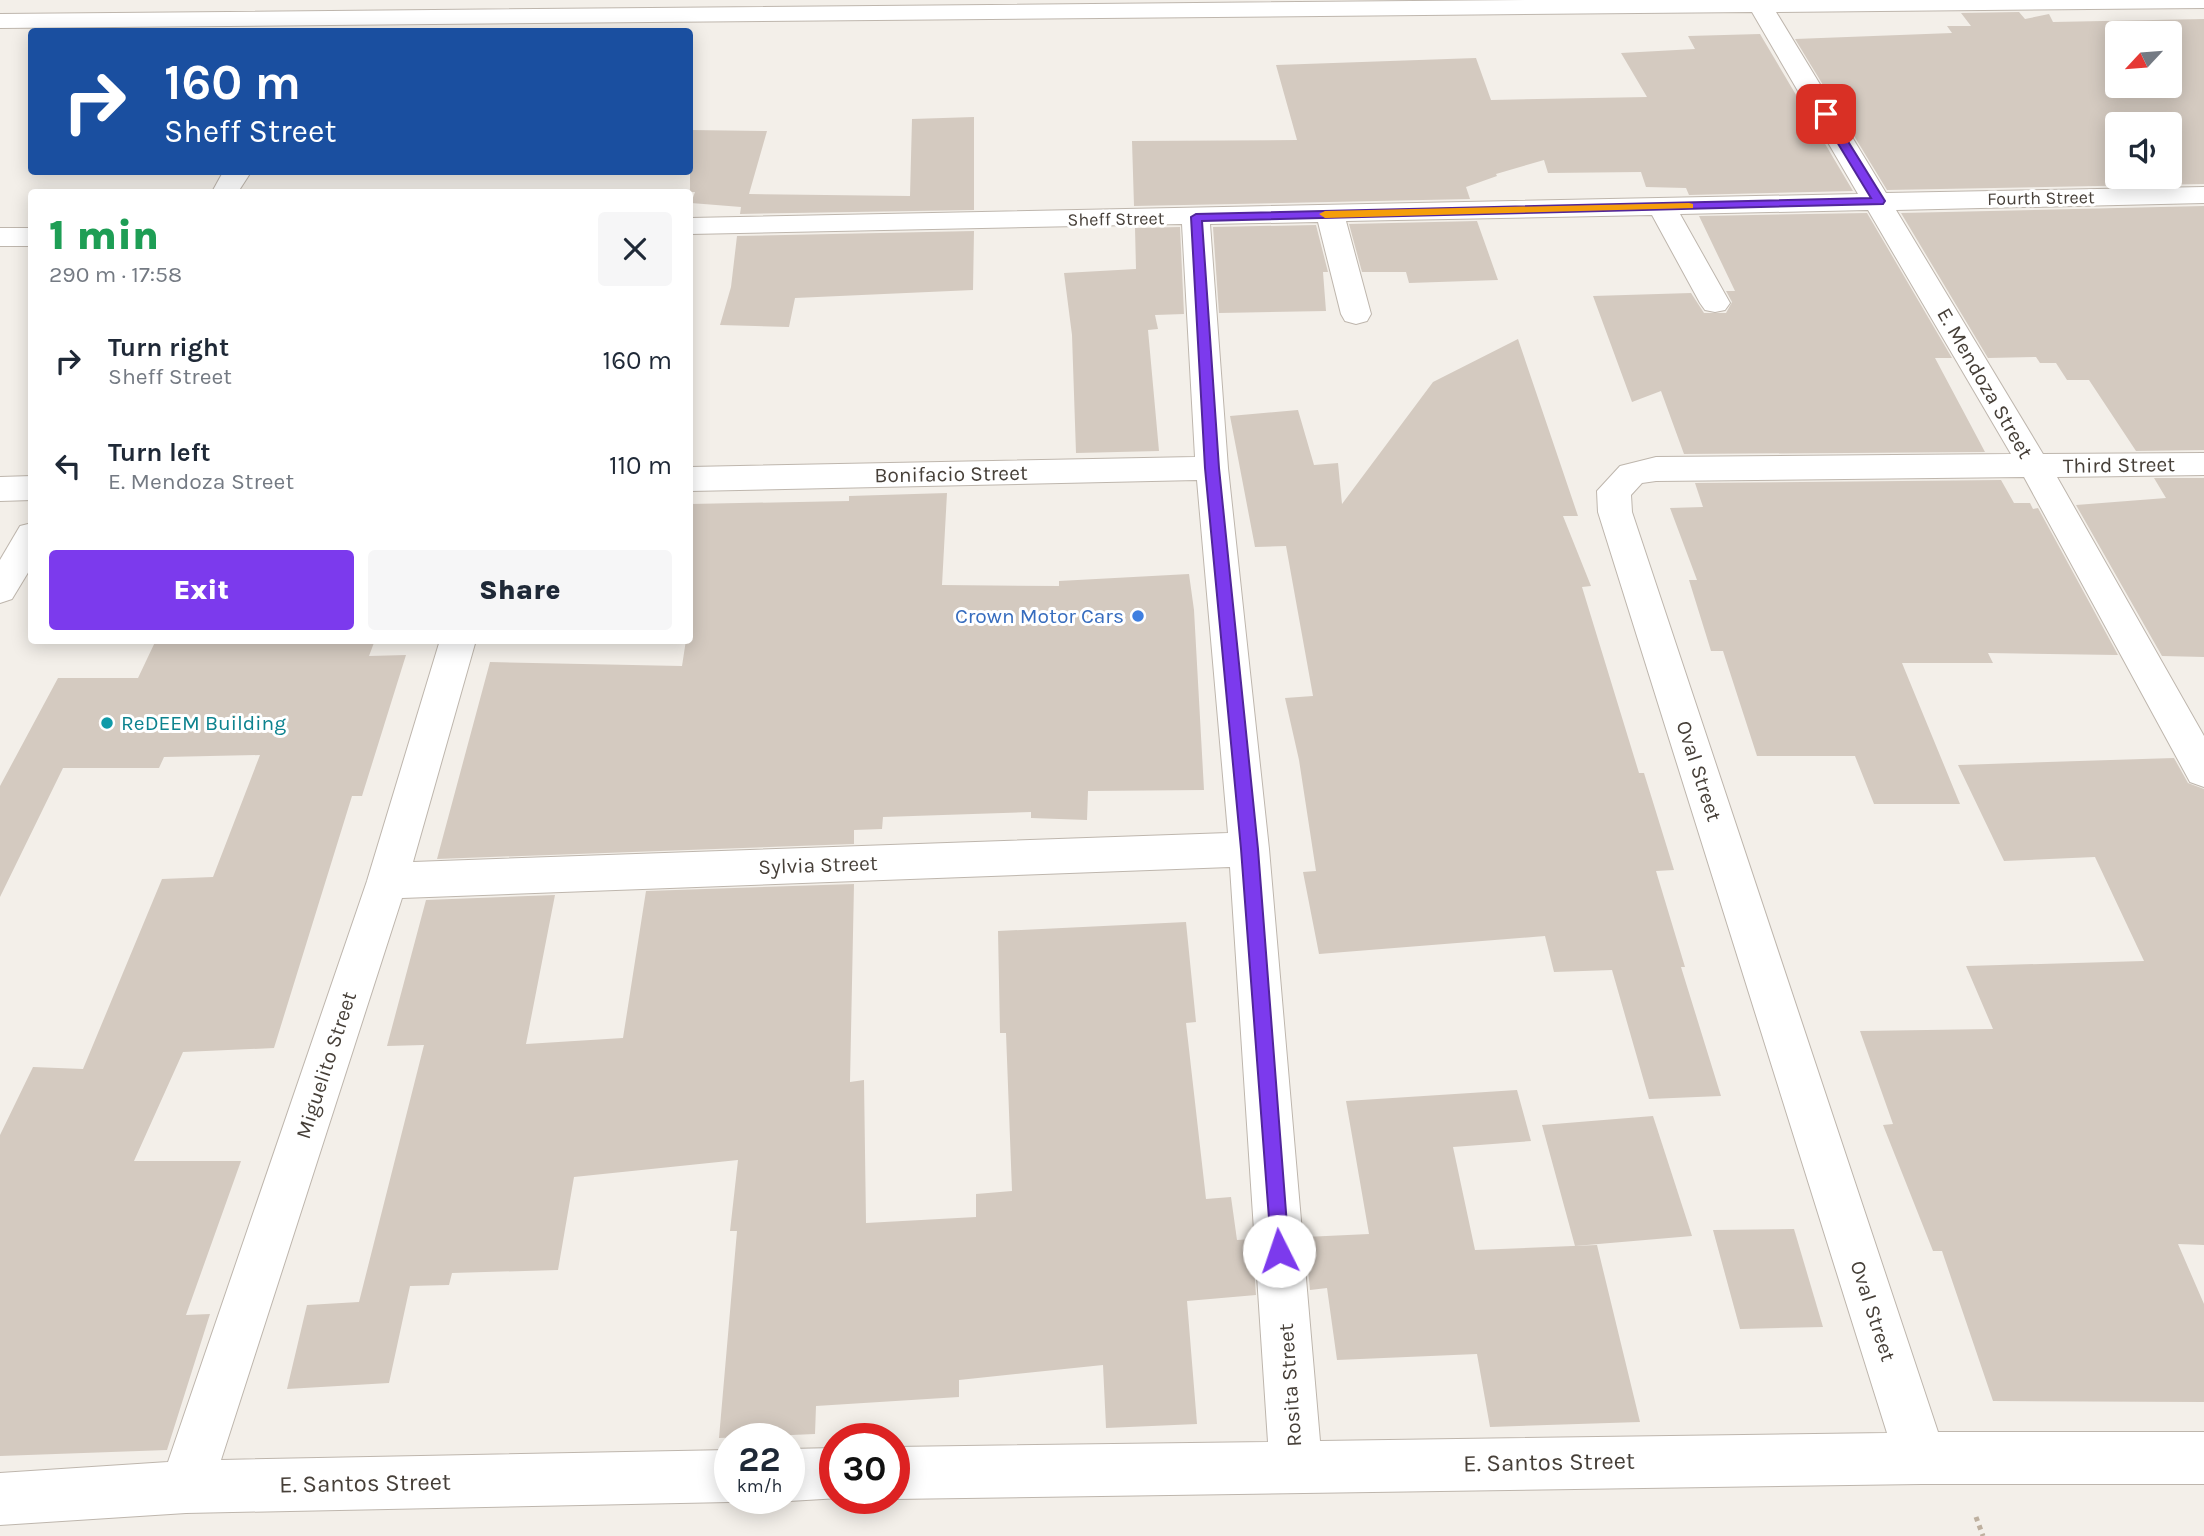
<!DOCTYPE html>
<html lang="en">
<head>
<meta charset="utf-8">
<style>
	body { margin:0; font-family:Karla,sans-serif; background:#f6f6f7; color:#1f2937; height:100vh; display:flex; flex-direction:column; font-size:26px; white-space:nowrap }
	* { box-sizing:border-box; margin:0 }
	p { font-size:23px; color:#747a83 }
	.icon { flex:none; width:38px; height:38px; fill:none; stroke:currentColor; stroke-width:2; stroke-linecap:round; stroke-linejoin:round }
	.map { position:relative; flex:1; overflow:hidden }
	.drawer { position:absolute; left:28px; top:189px; width:665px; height:455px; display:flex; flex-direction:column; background:#fff; border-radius:7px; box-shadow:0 4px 18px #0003 }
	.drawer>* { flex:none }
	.top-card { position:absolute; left:28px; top:28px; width:665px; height:147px; border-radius:7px; box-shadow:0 4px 18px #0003; background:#1a4fa0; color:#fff; overflow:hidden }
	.needle { width:46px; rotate:244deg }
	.fabs { position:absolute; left:2105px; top:21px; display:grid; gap:14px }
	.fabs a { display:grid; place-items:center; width:77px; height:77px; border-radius:7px; background:#fff; box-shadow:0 4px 18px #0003; font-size:35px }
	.speed { position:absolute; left:714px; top:1423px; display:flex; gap:14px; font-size:35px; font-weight:700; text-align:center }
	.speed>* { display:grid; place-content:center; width:91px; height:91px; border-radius:50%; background:#fff; box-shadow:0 4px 18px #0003; line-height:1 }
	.speed small { font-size:18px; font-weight:400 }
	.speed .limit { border:10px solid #d22; background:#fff; color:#111 }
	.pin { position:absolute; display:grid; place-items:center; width:60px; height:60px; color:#fff; margin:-30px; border-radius:14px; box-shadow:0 4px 10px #0006 }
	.me { position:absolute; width:77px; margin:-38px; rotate:356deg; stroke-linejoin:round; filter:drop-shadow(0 0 5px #0008) }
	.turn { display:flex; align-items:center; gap:24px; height:147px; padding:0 21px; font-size:32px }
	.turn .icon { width:91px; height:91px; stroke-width:2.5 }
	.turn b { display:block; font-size:49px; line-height:60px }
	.round { display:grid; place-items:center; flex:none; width:74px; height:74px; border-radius:7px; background:#f6f6f7 }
	.overview { display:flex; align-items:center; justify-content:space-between; height:119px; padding:0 21px }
	h1 { font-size:42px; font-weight:800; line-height:52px; color:#1e9e55 }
	.action { display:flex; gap:14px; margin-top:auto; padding:14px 21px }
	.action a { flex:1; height:80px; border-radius:7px; background:#7c3aed; color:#fff; font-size:28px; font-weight:800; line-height:80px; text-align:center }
	.action a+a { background:#f6f6f7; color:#1f2937 }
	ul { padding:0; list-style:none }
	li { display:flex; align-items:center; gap:21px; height:105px; padding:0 21px }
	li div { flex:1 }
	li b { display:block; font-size:26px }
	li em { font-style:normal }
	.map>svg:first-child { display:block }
</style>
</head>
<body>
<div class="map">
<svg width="2204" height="1536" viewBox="0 0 2204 1536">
	<rect width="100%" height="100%" fill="#f3efe9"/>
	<g fill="#d4cac0" fill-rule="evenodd">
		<path d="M 2019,12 L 2025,19 L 2049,14 L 2053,22 L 2204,19 L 2204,184 L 1887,190 L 1795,39 L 1952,33 L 1947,26 L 1971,26 L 1961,13 ZM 2118,33 L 2170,33 L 2170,86 L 2118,86 ZM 2118,124 L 2170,124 L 2170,177 L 2118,177 Z"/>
		<path d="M 1760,34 L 1853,191 L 1689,195 L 1686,188 L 1646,187 L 1641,172 L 1548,173 L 1544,160 L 1496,174 L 1497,176 L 1466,187 L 1470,199 L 1134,206 L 1132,141 L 1297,140 L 1276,65 L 1476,58 L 1491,100 L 1647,97 L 1621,53 L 1695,49 L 1688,36 Z"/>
		<path d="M 974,117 L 974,210 L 740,214 L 741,207 L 691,203 L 695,192 L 690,192 L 690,130 L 767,131 L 749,194 L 910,196 L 912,119 Z"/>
		<path d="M 2204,206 L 2204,450 L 2136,451 L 2089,380 L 2067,380 L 2056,363 L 2040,363 L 2036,357 L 1988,358 L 1901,213 Z"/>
		<path d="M 1867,213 L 1952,358 L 1935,358 L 1985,452 L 1684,454 L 1661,391 L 1632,402 L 1593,296 L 1691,293 L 1704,313 L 1726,313 L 1732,302 L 1726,291 L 1735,291 L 1699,216 Z"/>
		<path d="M 1477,221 L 1498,280 L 1409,283 L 1406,272 L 1362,272 L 1349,224 Z"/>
		<path d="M 1316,225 L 1328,272 L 1323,272 L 1326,311 L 1219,313 L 1213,227 Z"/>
		<path d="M 1180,227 L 1184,314 L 1155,315 L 1158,329 L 1148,330 L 1159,451 L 1076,453 L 1072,335 L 1064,273 L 1136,269 L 1135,228 Z"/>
		<path d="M 974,231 L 973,290 L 795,298 L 789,327 L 720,325 L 731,287 L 737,236 Z"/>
		<path d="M 1518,339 L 1578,516 L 1563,516 L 1591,586 L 1582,587 L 1639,773 L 1644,773 L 1674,870 L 1656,871 L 1685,967 L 1681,967 L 1721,1096 L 1649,1099 L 1612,970 L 1554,972 L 1545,936 L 1319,954 L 1303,872 L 1316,871 L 1299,760 L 1285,698 L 1313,696 L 1286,546 L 1255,547 L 1230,416 L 1298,410 L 1314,465 L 1338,463 L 1342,504 L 1433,382 Z"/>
		<path d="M 2154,478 L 2204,478 L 2204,657 L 2162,656 L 2076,505 L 2166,498 Z"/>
		<path d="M 2001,480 L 2014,503 L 2030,503 L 2033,509 L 2038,508 L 2118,655 L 1988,653 L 1993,663 L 1902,663 L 1960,804 L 1874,804 L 1855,756 L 1757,756 L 1723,651 L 1711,651 L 1689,580 L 1697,580 L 1670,508 L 1703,507 L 1695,483 Z"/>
		<path d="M 947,493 L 942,585 L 1059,586 L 1059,581 L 1189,574 L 1194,610 L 1204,790 L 1088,791 L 1087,820 L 1031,818 L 1031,812 L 883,817 L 882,829 L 854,830 L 854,844 L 437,859 L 490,662 L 682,666 L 686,640 L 690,640 L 690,504 L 849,501 L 849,496 Z"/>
		<path d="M 156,640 L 375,640 L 369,656 L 406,655 L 362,796 L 352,796 L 274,1048 L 183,1052 L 134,1161 L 241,1161 L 186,1315 L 210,1314 L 167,1450 L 0,1456 L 0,1135 L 33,1067 L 83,1069 L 162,879 L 213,877 L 260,755 L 164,757 L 159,768 L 63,768 L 0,897 L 0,786 L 58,678 L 138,678 Z"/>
		<path d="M 2174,758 L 2188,783 L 2204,789 L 2204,1245 L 2178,1244 L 2204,1304 L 2204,1402 L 1993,1401 L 1942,1251 L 1933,1251 L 1883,1125 L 1893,1124 L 1860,1031 L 1993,1029 L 1966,966 L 2144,961 L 2095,857 L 2004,861 L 1958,765 Z"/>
		<path d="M 854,884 L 850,1082 L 864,1080 L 866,1223 L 976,1217 L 976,1194 L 1012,1191 L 1006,1033 L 1000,1033 L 998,931 L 1186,922 L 1196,1022 L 1186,1023 L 1206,1199 L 1231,1197 L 1237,1240 L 1252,1239 L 1256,1295 L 1187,1301 L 1197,1424 L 1106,1428 L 1103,1365 L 959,1380 L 959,1397 L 816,1406 L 815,1434 L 719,1438 L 737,1231 L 730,1231 L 738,1160 L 574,1177 L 558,1270 L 452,1273 L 449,1285 L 410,1286 L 389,1383 L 287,1389 L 307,1305 L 359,1302 L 424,1045 L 387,1046 L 426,900 L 555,895 L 526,1044 L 623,1038 L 646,891 Z"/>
		<path d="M 1517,1090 L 1531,1141 L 1453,1147 L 1475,1250 L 1597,1245 L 1640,1422 L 1490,1427 L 1477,1354 L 1337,1360 L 1327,1288 L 1310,1290 L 1305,1237 L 1369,1234 L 1346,1101 Z"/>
		<path d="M 1653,1116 L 1692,1236 L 1575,1246 L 1542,1125 Z"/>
		<path d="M 1794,1229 L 1823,1327 L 1740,1329 L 1713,1230 Z"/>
	</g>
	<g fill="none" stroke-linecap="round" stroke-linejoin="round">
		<g stroke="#beb6ad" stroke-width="2">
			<g id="minor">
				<path d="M 1525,0 L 2204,0 L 2204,8 L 1776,12 L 1886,193 L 2204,187 L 2204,203 L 1896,210 L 2043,454 L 2204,453 L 2204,475 L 2057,477 L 2204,736 L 2204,787 L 2190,782 L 2024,477 L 1656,481 L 1642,483 L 1631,495 L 1632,512 L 1938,1432 L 2204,1432 L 2204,1484 L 1921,1484 L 894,1499 L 892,1498 L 894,1498 L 894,1447 L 1268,1442 L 1230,867 L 402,898 L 221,1460 L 730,1450 L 730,1498 L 740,1498 L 730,1502 L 186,1513 L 0,1525 L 0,1473 L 168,1462 L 367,881 L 440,640 L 476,640 L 413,862 L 1228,833 L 1197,480 L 690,491 L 690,467 L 1195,457 L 1182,224 L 690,234 L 690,218 L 1858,194 L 1752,12 L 0,28 L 0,14 ZM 1868,210 L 2011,454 L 1656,457 L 1620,466 L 1597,491 L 1598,512 L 1887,1433 L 1320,1441 L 1269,849 L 1228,468 L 1210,224 L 1318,222 L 1341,314 L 1345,321 L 1356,324 L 1367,321 L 1371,314 L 1346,221 L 1652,215 L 1700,303 L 1705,310 L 1715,312 L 1725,310 L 1730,303 L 1680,214 Z"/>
				<path d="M 223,172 L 251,172 L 238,192 L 212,192 Z"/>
				<rect x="0" y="228" width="32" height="18"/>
				<path d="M 32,476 L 32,500 L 0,501 L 0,477 Z"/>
				<path d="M 32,523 L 32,566 L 12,599 L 0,603 L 0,560 L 20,526 Z"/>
				<path d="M 835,1448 L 835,1498 L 840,1498 L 789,1501 L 782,1498 L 789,1498 L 789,1449 Z"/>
			</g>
		</g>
		<path stroke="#beb09f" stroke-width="5" stroke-dasharray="4.5 4.5" stroke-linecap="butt" d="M 1976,1517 L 1983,1536"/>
		<use href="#minor" fill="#fff" fill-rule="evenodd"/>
	</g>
	<path fill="#7c3aed" stroke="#51269a" stroke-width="2" d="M 1826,111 L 1831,114 L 1885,201 L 1883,204 L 1202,221 L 1219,468 L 1258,849 L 1289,1251 L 1286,1258 L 1279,1261 L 1272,1258 L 1241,849 L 1205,468 L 1191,217 L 1196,214 L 1871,198 L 1820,114 Z"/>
	<path fill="#f59e0b" d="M 1689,203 L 1693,204 L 1693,208 L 1325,218 L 1319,214 L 1325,211 Z"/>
	<circle fill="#3f7fe0" stroke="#fff" stroke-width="2.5" cx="1138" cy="616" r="7"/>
	<circle fill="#0f9aa8" stroke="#fff" stroke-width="2.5" cx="107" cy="723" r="7"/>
	<g text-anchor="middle" stroke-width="6" stroke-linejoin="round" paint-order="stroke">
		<g font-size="18" fill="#463f38" stroke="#fff">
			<text transform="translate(2041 198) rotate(-1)" y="6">Fourth Street</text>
			<text transform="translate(1116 219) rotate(-1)" y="6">Sheff Street</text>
		</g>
		<g font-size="21" fill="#463f38" stroke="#fff">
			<text transform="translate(1985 383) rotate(60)" y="7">E. Mendoza Street</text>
			<text transform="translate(2119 465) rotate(-1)" y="7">Third Street</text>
			<text transform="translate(951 474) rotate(-1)" y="7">Bonifacio Street</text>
			<text transform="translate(1699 771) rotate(72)" y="7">Oval Street</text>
			<text transform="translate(818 865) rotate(-2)" y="7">Sylvia Street</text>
			<text transform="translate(326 1065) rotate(-72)" y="7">Miguelito Street</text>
			<text transform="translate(1873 1311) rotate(72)" y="7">Oval Street</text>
			<text transform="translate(1290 1385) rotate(-94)" y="7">Rosita Street</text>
		</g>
		<g font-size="21" fill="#366cbe" stroke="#fff" text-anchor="end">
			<text x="1124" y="623">Crown Motor Cars</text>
		</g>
		<g font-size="21" fill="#0d838f" stroke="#fff" text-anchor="start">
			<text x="121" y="730">ReDEEM Building</text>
		</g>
		<g font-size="24" fill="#463f38" stroke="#fff">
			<text transform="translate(1549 1462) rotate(-1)" y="8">E. Santos Street</text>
			<text transform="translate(365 1483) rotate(-1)" y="8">E. Santos Street</text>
		</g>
	</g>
</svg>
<div class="fabs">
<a><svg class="needle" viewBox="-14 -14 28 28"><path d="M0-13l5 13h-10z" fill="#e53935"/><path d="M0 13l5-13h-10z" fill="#747a83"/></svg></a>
<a><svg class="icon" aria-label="sound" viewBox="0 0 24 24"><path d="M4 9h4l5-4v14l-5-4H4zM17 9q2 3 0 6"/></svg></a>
</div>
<div class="speed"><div>22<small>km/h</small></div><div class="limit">30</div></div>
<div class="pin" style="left:1826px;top:114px;background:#d93025"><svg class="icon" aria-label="arrive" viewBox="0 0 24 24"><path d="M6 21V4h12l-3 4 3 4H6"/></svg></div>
<svg class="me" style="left:1279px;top:1251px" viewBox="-20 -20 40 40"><circle r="19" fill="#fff"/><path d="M0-13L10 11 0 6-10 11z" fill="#7c3aed"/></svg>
<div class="top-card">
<div class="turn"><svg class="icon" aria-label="right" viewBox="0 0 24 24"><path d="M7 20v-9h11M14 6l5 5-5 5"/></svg><div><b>160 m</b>Sheff Street</div></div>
</div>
<section class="drawer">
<div class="overview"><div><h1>1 min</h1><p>290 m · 17:58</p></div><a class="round"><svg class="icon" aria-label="close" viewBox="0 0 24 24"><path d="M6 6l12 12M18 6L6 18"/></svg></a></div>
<ul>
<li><svg class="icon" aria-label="right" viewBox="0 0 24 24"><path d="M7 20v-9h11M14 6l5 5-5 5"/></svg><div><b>Turn right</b><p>Sheff Street</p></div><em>160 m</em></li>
<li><svg class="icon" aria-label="left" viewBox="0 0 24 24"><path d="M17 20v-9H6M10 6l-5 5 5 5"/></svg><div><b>Turn left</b><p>E. Mendoza Street</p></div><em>110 m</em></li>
</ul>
<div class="action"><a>Exit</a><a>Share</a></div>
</section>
</div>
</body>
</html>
